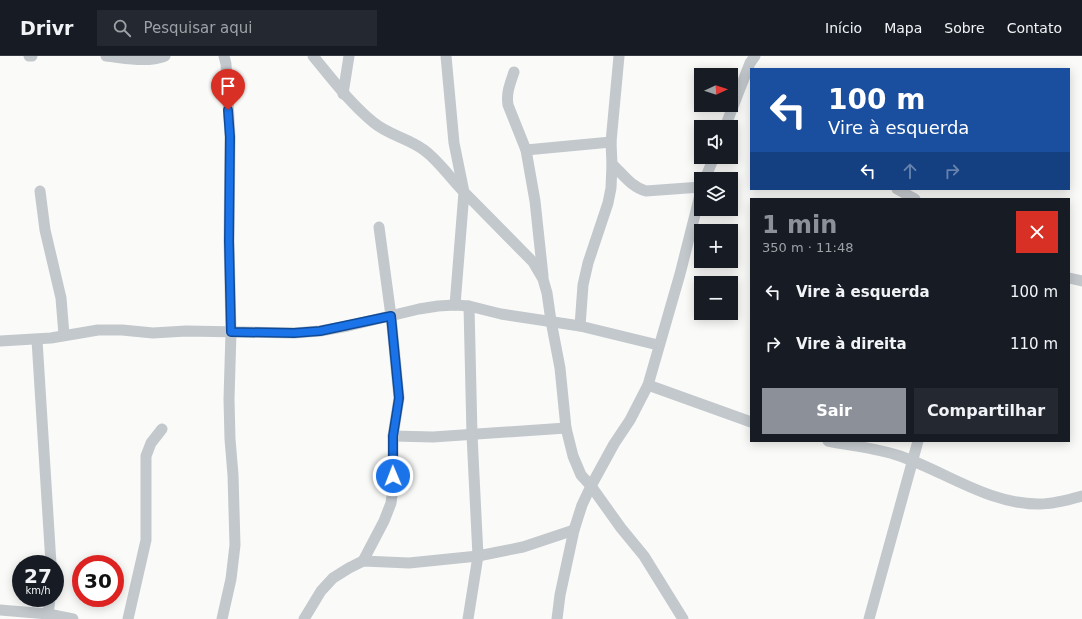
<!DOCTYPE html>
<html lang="pt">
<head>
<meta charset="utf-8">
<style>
	body { margin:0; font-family:"DejaVu Sans",sans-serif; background:#242831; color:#f1f3f6; height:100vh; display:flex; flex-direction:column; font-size:15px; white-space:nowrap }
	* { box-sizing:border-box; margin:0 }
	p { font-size:13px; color:#9ea1a6 }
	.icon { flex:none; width:22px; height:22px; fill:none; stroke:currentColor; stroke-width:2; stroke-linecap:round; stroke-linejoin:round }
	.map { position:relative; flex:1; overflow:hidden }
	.panel { position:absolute; left:750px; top:142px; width:320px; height:244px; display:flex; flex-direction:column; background:#171b24; border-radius:0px; box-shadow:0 2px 10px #0003 }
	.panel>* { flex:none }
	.guide { position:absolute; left:750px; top:12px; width:320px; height:122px; border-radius:0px; box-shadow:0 2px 10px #0003; background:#1a4fa0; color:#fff; overflow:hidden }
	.needle { width:26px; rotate:87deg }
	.buttons { position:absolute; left:694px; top:12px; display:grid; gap:8px }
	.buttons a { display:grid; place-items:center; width:44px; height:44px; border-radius:0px; background:#171b24; box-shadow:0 2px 10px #0003; font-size:20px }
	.speed { position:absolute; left:12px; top:499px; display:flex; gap:8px; font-size:20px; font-weight:700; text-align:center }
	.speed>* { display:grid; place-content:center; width:52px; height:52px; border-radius:50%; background:#171b24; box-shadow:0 2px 10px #0003; line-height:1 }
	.speed small { font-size:10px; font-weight:400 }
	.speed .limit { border:6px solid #d22; background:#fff; color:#111 }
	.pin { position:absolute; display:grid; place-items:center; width:34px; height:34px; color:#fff; margin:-41px -17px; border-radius:50% 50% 50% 0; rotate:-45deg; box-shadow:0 0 4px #0007 }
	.pin .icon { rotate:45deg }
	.me { position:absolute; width:44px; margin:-22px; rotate:359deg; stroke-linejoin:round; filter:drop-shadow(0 0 3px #0008) }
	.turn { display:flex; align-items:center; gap:14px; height:84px; padding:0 12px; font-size:18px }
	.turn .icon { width:52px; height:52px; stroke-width:2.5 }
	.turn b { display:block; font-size:28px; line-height:34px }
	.lanes { display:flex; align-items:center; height:38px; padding:0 12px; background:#0003; justify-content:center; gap:20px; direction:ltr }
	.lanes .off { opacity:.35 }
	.round { display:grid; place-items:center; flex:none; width:42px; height:42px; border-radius:0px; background:#242831 }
	.overview { display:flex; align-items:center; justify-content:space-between; height:68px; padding:0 12px }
	h1 { font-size:24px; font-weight:800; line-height:30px; color:#8c9099 }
	.cta { display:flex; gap:8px; margin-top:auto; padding:8px 12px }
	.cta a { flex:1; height:46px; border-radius:0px; background:#8c9099; color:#fff; font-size:16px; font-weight:800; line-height:46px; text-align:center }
	.cta a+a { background:#242831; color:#f1f3f6 }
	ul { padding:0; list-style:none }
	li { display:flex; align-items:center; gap:12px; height:52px; padding:0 12px }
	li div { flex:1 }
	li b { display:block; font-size:15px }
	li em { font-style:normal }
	header { display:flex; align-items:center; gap:24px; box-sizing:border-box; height:56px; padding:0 20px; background:#171b24; border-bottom:1px solid #363941 }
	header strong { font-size:19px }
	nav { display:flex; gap:22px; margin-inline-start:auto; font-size:14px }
	.search { width:280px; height:36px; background:#242831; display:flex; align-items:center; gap:10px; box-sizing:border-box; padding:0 14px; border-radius:0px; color:#9ea1a6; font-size:15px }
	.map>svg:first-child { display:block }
</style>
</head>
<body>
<header>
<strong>Drivr</strong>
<div class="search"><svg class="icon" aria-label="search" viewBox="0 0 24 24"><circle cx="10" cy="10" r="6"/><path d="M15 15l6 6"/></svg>Pesquisar aqui</div>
<nav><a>Início</a><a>Mapa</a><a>Sobre</a><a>Contato</a></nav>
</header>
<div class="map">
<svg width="1082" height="563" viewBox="0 0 1082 563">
	<rect width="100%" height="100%" fill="#fafaf8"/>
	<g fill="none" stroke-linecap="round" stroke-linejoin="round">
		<g stroke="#c3c8cc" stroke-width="11">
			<path d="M 29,0 L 32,0"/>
			<path d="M 106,0 C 126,2 146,7 165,0"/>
			<path d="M 313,0 C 332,23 350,47 373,66 C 388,79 408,82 424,94 C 439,105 451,123 464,136 L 455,249"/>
			<path d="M 446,0 L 454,87 L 464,136 L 533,206 L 543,223 L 547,237 L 551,265 L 560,312 L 566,372 L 573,400 L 581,419 L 591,430 L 621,472 L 644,500 L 683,563"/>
			<path d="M 514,16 C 510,28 506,37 508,49 L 526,94 L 535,145 L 543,220"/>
			<path d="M 343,38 L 349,0"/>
			<path d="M 725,71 L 750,7 L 755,0"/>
			<path d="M 526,94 L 611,86"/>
			<path d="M 612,108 C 623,118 631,131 646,135 L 701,131"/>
			<path d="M 705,123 L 714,101"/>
			<path d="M 897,133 L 915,143"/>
			<path d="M 40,135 L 45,174 L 61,242 L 64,279"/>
			<path d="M 1069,222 L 1082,225"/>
			<path d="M 580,270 L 583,229 L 588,207 L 608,147 L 611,132 L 612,108 L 611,86 L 619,0"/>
			<path d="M 37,284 L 51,508"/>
			<path d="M 0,285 L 51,282 L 98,274 L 122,274 L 153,277 L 186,275 L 294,277 L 320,275 L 348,270 L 419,253 L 438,250 L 455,249 L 469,250 L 501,258 L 580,270 L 658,289"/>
			<path d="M 648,329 L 751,366"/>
			<path d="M 393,380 L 433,381 L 566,372"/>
			<path d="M 828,385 C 852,390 877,392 900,400 C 946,416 990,449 1040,448 C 1054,448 1068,444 1082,440"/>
			<path d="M 363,505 L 384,465 L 391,447 L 393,432 L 393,380 L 399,342 L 391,260 L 379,171"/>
			<path d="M 0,554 L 48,558 L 73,563"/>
			<path d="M 48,558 L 50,542"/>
			<path d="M 128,563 L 146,484 L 146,400 L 151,387 L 162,373"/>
			<path d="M 222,563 L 231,523 L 235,489 L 233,419 L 230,383 L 229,343 L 231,276 L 229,185 L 230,81 L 226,8 L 224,0"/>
			<path d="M 304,563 L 321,535 L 333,522 L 349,512 L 363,505 L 409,507 L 478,500 L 523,491 L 574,474"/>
			<path d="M 468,563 L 478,500 L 472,379 L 469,250"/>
			<path d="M 557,563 L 560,539 L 574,474 L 582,449 L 591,430 L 614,388 L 630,364 L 648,329 L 680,218 L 701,135"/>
			<path d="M 869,563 L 918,385"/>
		</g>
	</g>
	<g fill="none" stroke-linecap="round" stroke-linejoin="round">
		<g stroke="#114b97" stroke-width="10">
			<path id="route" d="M 228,54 L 230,81 L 229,185 L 231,276 L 294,277 L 320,275 L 391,260 L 399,342 L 393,380 L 393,420"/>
		</g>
		<use href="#route" stroke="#1a73e8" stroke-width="7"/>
	</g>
</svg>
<div class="buttons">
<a><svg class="needle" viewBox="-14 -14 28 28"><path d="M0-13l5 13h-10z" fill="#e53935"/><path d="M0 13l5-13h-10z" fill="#9ea1a6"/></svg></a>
<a><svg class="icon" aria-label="sound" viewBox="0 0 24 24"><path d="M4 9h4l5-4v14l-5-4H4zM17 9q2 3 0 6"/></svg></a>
<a><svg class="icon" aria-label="layers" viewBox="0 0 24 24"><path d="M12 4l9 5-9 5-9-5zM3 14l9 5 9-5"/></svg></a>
<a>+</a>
<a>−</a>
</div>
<div class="speed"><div>27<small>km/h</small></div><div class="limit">30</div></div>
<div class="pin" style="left:228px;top:54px;background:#d93025"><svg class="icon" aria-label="arrive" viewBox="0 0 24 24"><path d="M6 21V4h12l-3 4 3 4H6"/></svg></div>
<svg class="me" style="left:393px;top:420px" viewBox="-20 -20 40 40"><circle r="17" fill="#1a73e8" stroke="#fff" stroke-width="3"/><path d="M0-11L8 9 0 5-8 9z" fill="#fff"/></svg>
<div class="guide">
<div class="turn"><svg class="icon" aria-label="left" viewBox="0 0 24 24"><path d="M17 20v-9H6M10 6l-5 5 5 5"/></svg><div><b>100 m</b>Vire à esquerda</div></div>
<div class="lanes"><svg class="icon" aria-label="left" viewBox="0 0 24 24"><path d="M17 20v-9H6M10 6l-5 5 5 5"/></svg><svg class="icon off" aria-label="ahead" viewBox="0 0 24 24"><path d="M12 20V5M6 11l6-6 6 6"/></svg><svg class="icon off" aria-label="right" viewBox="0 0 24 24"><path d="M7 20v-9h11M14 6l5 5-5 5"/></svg></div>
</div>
<section class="panel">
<div class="overview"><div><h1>1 min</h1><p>350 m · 11:48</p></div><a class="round" style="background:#d93025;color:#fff"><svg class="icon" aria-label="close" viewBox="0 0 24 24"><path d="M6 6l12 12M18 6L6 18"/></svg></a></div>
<ul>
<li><svg class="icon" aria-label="left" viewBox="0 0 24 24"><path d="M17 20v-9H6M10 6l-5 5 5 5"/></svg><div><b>Vire à esquerda</b></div><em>100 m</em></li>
<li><svg class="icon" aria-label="right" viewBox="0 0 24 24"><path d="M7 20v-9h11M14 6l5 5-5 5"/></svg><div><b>Vire à direita</b></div><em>110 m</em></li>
</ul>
<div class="cta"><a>Sair</a><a>Compartilhar</a></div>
</section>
</div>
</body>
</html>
